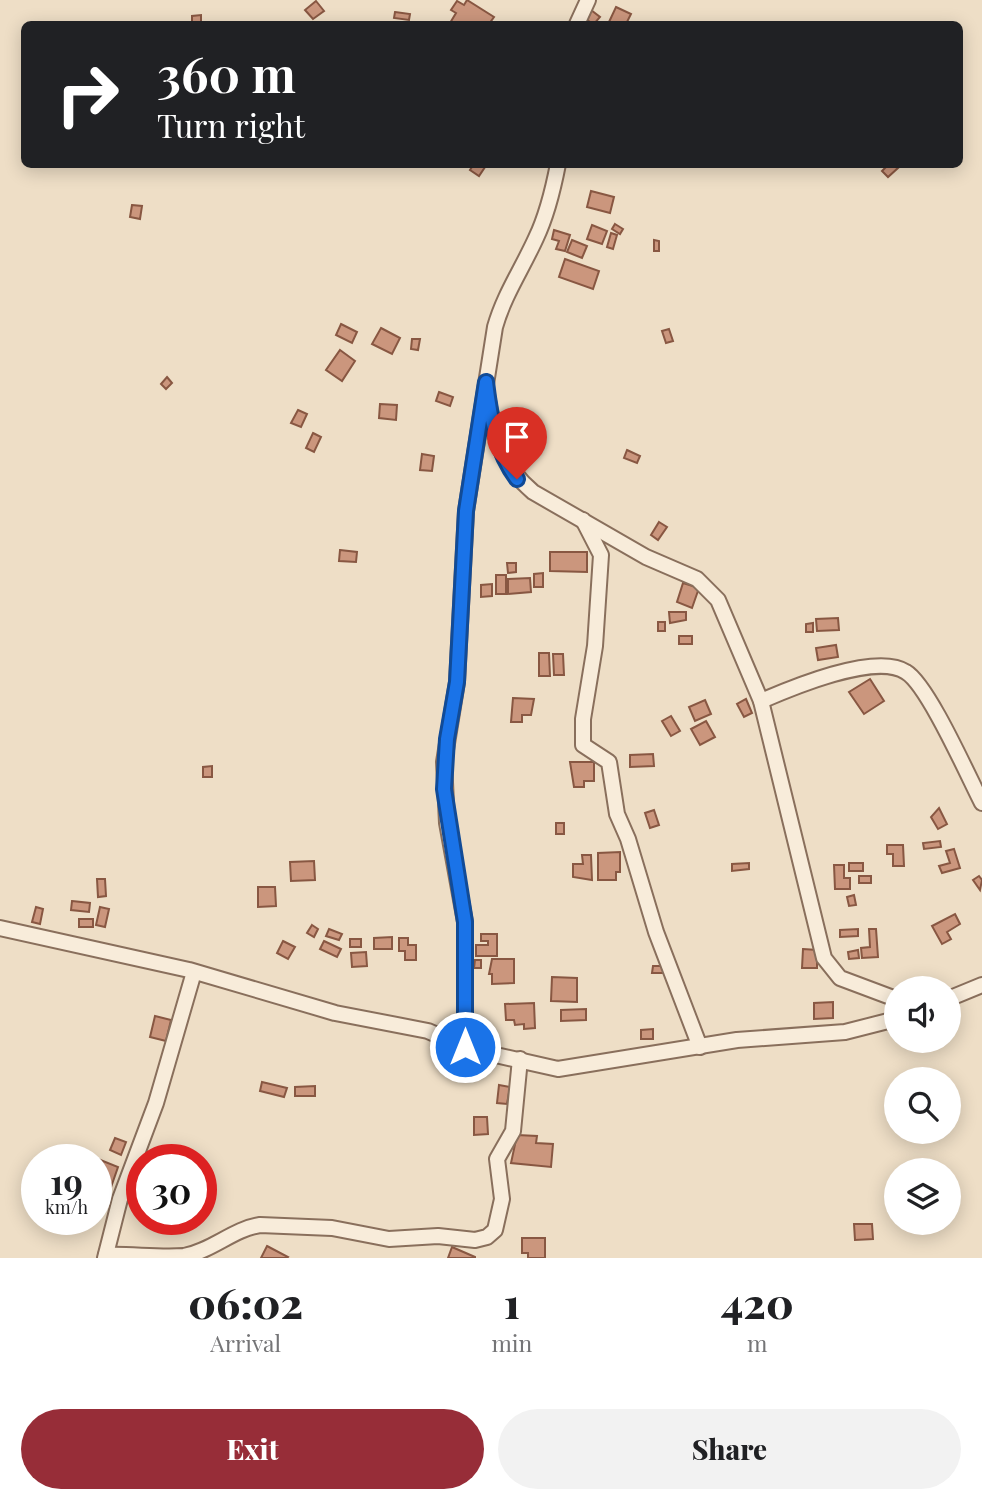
<!DOCTYPE html>
<html lang="en">
<head>
<meta charset="utf-8">
<style>
	body { margin:0; font-family:"Playfair Display",serif; background:#f2f2f2; color:#202124; height:100vh; display:flex; flex-direction:column; font-size:26px; white-space:nowrap }
	* { box-sizing:border-box; margin:0 }
	p { font-size:23px; color:#757577 }
	.icon { flex:none; width:38px; height:38px; fill:none; stroke:currentColor; stroke-width:2; stroke-linecap:round; stroke-linejoin:round }
	.map { position:relative; height:1258px; overflow:hidden }
	.panel { display:flex; flex-direction:column; background:#fff; flex:1 }
	.panel>* { flex:none }
	.banner { position:absolute; left:21px; top:21px; width:942px; height:147px; border-radius:10px; box-shadow:0 4px 18px #0003; background:#202124; color:#fff; overflow:hidden }
	.controls { position:absolute; left:884px; top:976px; display:grid; gap:14px }
	.controls a { display:grid; place-items:center; width:77px; height:77px; border-radius:50%; background:#fff; box-shadow:0 4px 18px #0003; font-size:35px }
	.speed { position:absolute; left:21px; top:1144px; display:flex; gap:14px; font-size:35px; font-weight:700; text-align:center }
	.speed>* { display:grid; place-content:center; width:91px; height:91px; border-radius:50%; background:#fff; box-shadow:0 4px 18px #0003; line-height:1 }
	.speed small { font-size:18px; font-weight:400 }
	.speed .limit { border:10px solid #d22; background:#fff; color:#111 }
	.pin { position:absolute; display:grid; place-items:center; width:60px; height:60px; color:#fff; margin:-72px -30px; border-radius:50% 50% 50% 0; rotate:-45deg; box-shadow:0 0 7px #0007 }
	.pin .icon { rotate:45deg }
	.me { position:absolute; width:77px; margin:-38px; rotate:0deg; stroke-linejoin:round; filter:drop-shadow(0 0 5px #0008) }
	.turn { display:flex; align-items:center; gap:24px; height:147px; padding:0 21px; font-size:32px }
	.turn .icon { width:91px; height:91px; stroke-width:2.5 }
	.turn b { display:block; font-size:49px; line-height:60px }
	.eta { display:flex; justify-content:space-evenly; align-items:center; height:119px; text-align:center }
	.eta b { font-size:42px; font-weight:800; line-height:49px }
	.primary-button { display:flex; gap:14px; margin-top:auto; padding:14px 21px }
	.primary-button a { flex:1; height:80px; border-radius:42px; background:#972d38; color:#fff; font-size:28px; font-weight:800; line-height:80px; text-align:center }
	.primary-button a+a { background:#f2f2f2; color:#202124 }
	.map>svg:first-child { display:block }
</style>
</head>
<body>
<div class="map">
<svg width="982" height="1258" viewBox="0 0 982 1258">
	<rect width="100%" height="100%" fill="#eedec6"/>
	<g fill="#cb967d" stroke="#885742" stroke-width="2">
		<path d="M 467,0 L 494,17 L 489,24 L 450,23 L 456,13 L 451,10 L 457,1 L 464,5 Z"/>
		<path d="M 316,1 L 324,11 L 313,19 L 305,10 Z"/>
		<path d="M 616,7 L 631,14 L 626,24 L 609,22 Z"/>
		<path d="M 591,10 L 600,17 L 594,24 L 585,19 Z"/>
		<path d="M 395,12 L 410,14 L 409,20 L 394,18 Z"/>
		<path d="M 201,15 L 201,24 L 192,24 L 192,16 Z"/>
		<path d="M 474,164 L 485,167 L 479,176 L 470,170 Z"/>
		<path d="M 889,164 L 898,168 L 888,177 L 882,171 Z"/>
		<path d="M 591,191 L 614,197 L 610,213 L 587,207 Z"/>
		<path d="M 132,205 L 142,206 L 140,219 L 130,217 Z"/>
		<path d="M 615,224 L 623,229 L 620,234 L 612,229 Z"/>
		<path d="M 592,225 L 607,231 L 602,244 L 587,239 Z"/>
		<path d="M 554,230 L 570,235 L 565,251 L 556,249 L 559,241 L 552,239 Z"/>
		<path d="M 611,233 L 617,235 L 613,249 L 607,247 Z"/>
		<path d="M 572,240 L 587,246 L 582,258 L 567,252 Z"/>
		<path d="M 654,240 L 659,241 L 659,251 L 654,251 Z"/>
		<path d="M 565,259 L 599,271 L 593,289 L 559,277 Z"/>
		<path d="M 341,324 L 357,332 L 352,343 L 336,335 Z"/>
		<path d="M 381,328 L 400,338 L 392,354 L 372,344 Z"/>
		<path d="M 669,329 L 673,341 L 666,343 L 662,331 Z"/>
		<path d="M 412,339 L 420,339 L 418,350 L 411,349 Z"/>
		<path d="M 340,350 L 355,361 L 342,381 L 326,370 Z"/>
		<path d="M 167,377 L 172,383 L 166,389 L 161,384 Z"/>
		<path d="M 439,392 L 453,397 L 450,406 L 436,401 Z"/>
		<path d="M 380,404 L 397,405 L 396,420 L 379,418 Z"/>
		<path d="M 298,410 L 307,414 L 301,427 L 291,423 Z"/>
		<path d="M 313,433 L 321,437 L 314,452 L 306,448 Z"/>
		<path d="M 627,450 L 640,456 L 637,463 L 624,458 Z"/>
		<path d="M 422,454 L 434,456 L 432,471 L 420,470 Z"/>
		<path d="M 659,522 L 667,527 L 658,540 L 651,535 Z"/>
		<path d="M 340,550 L 357,552 L 356,562 L 339,561 Z"/>
		<path d="M 550,552 L 587,552 L 587,572 L 550,571 Z"/>
		<path d="M 507,563 L 516,563 L 516,572 L 508,573 Z"/>
		<path d="M 543,573 L 543,587 L 534,587 L 534,574 Z"/>
		<rect x="496" y="575" width="10" height="19"/>
		<path d="M 530,578 L 531,592 L 508,594 L 508,579 Z"/>
		<path d="M 683,583 L 699,588 L 692,608 L 677,602 Z"/>
		<path d="M 492,584 L 492,596 L 481,597 L 481,585 Z"/>
		<path d="M 669,612 L 686,612 L 686,620 L 670,623 Z"/>
		<path d="M 838,618 L 839,630 L 817,631 L 816,619 Z"/>
		<rect x="658" y="622" width="7" height="9"/>
		<path d="M 813,623 L 813,632 L 806,632 L 806,624 Z"/>
		<rect x="679" y="636" width="13" height="8"/>
		<path d="M 836,645 L 838,657 L 818,660 L 816,648 Z"/>
		<path d="M 539,653 L 549,653 L 550,676 L 539,676 Z"/>
		<path d="M 553,654 L 563,654 L 564,675 L 554,675 Z"/>
		<path d="M 870,679 L 884,701 L 864,714 L 849,692 Z"/>
		<path d="M 513,698 L 534,699 L 531,715 L 522,715 L 522,722 L 511,722 Z"/>
		<path d="M 746,699 L 752,713 L 744,717 L 737,704 Z"/>
		<path d="M 705,700 L 711,714 L 695,721 L 689,707 Z"/>
		<path d="M 671,716 L 680,731 L 671,736 L 662,721 Z"/>
		<path d="M 706,721 L 715,737 L 700,745 L 691,729 Z"/>
		<path d="M 653,754 L 654,766 L 630,767 L 630,755 Z"/>
		<path d="M 570,762 L 594,762 L 594,781 L 584,781 L 584,787 L 574,787 Z"/>
		<path d="M 212,766 L 212,777 L 203,777 L 203,767 Z"/>
		<path d="M 939,808 L 947,824 L 938,829 L 931,817 Z"/>
		<path d="M 654,810 L 659,825 L 650,828 L 645,813 Z"/>
		<rect x="556" y="823" width="8" height="11"/>
		<path d="M 940,841 L 941,847 L 924,849 L 923,843 Z"/>
		<path d="M 887,845 L 903,845 L 904,866 L 893,866 L 893,854 L 887,854 Z"/>
		<path d="M 954,849 L 960,868 L 942,873 L 939,866 L 950,863 L 946,851 Z"/>
		<path d="M 620,852 L 620,872 L 616,872 L 616,880 L 598,880 L 598,853 Z"/>
		<path d="M 582,855 L 591,855 L 592,880 L 573,877 L 573,864 L 583,864 Z"/>
		<path d="M 314,861 L 315,880 L 291,881 L 290,862 Z"/>
		<path d="M 749,863 L 749,869 L 732,871 L 732,864 Z"/>
		<rect x="849" y="863" width="14" height="8"/>
		<path d="M 834,865 L 844,865 L 844,878 L 850,878 L 850,889 L 835,889 Z"/>
		<rect x="859" y="876" width="12" height="7"/>
		<path d="M 979,876 L 982,880 L 980,890 L 973,880 Z"/>
		<path d="M 97,879 L 105,879 L 106,896 L 98,897 Z"/>
		<path d="M 258,887 L 275,887 L 276,906 L 258,907 Z"/>
		<path d="M 854,895 L 856,905 L 849,906 L 847,897 Z"/>
		<path d="M 72,901 L 90,903 L 89,912 L 71,910 Z"/>
		<path d="M 36,907 L 43,909 L 40,924 L 32,922 Z"/>
		<path d="M 100,907 L 109,909 L 105,927 L 96,925 Z"/>
		<path d="M 955,914 L 960,924 L 947,932 L 951,939 L 942,944 L 932,926 Z"/>
		<rect x="79" y="919" width="14" height="8"/>
		<path d="M 312,925 L 318,929 L 314,937 L 307,933 Z"/>
		<path d="M 329,929 L 342,934 L 339,940 L 326,936 Z"/>
		<path d="M 858,929 L 858,936 L 840,937 L 840,930 Z"/>
		<path d="M 869,929 L 876,929 L 878,957 L 862,958 L 861,948 L 870,947 Z"/>
		<path d="M 481,934 L 497,934 L 497,956 L 476,956 L 476,945 L 488,945 L 488,941 L 481,941 Z"/>
		<path d="M 392,937 L 392,949 L 374,949 L 374,938 Z"/>
		<path d="M 399,938 L 408,938 L 408,945 L 416,945 L 416,960 L 405,960 L 405,951 L 399,951 Z"/>
		<rect x="350" y="939" width="11" height="8"/>
		<path d="M 283,941 L 295,947 L 288,959 L 277,953 Z"/>
		<path d="M 324,941 L 341,949 L 337,957 L 320,949 Z"/>
		<path d="M 803,949 L 817,950 L 817,968 L 802,968 Z"/>
		<path d="M 858,950 L 859,958 L 849,959 L 848,952 Z"/>
		<path d="M 366,952 L 367,966 L 352,967 L 351,953 Z"/>
		<path d="M 492,959 L 514,959 L 514,983 L 492,984 L 492,974 L 489,974 Z"/>
		<path d="M 475,960 L 481,960 L 481,968 L 474,968 Z"/>
		<path d="M 653,966 L 664,966 L 664,973 L 652,973 Z"/>
		<path d="M 552,977 L 577,978 L 577,1002 L 551,1001 Z"/>
		<path d="M 833,1002 L 833,1018 L 814,1019 L 814,1003 Z"/>
		<path d="M 534,1003 L 535,1028 L 524,1029 L 524,1024 L 515,1025 L 514,1020 L 506,1020 L 505,1004 Z"/>
		<path d="M 586,1009 L 586,1020 L 561,1021 L 561,1010 Z"/>
		<path d="M 155,1016 L 171,1020 L 166,1041 L 150,1037 Z"/>
		<path d="M 653,1029 L 653,1039 L 641,1039 L 641,1030 Z"/>
		<path d="M 262,1082 L 287,1088 L 284,1097 L 260,1091 Z"/>
		<path d="M 499,1085 L 510,1087 L 507,1104 L 497,1103 Z"/>
		<path d="M 315,1086 L 315,1096 L 295,1096 L 295,1087 Z"/>
		<path d="M 474,1117 L 487,1117 L 488,1134 L 474,1135 Z"/>
		<path d="M 517,1135 L 537,1136 L 536,1143 L 553,1144 L 551,1167 L 511,1163 Z"/>
		<path d="M 115,1138 L 126,1142 L 121,1155 L 110,1150 Z"/>
		<path d="M 93,1157 L 118,1167 L 110,1190 L 96,1185 L 96,1160 L 92,1160 Z"/>
		<path d="M 854,1224 L 872,1224 L 873,1239 L 855,1240 Z"/>
		<path d="M 522,1238 L 545,1238 L 545,1258 L 528,1258 L 528,1253 L 522,1253 Z"/>
		<path d="M 267,1246 L 288,1257 L 287,1258 L 261,1258 Z"/>
		<path d="M 452,1247 L 475,1257 L 475,1258 L 448,1258 Z"/>
	</g>
	<g fill="none" stroke-linecap="round" stroke-linejoin="round">
		<g stroke="#896f5c" stroke-width="18">
			<g id="minor">
				<path d="M 577,24 L 588,0"/>
				<path d="M 487,394 C 493,434 501,465 533,492 L 646,557 L 697,579 L 718,600 L 761,701 L 824,958 L 840,978 L 896,999"/>
				<path d="M 583,520 L 601,555 L 595,646 L 583,719 L 583,745 L 609,762 L 617,814 L 628,839 L 656,932 L 700,1047"/>
				<path d="M 761,701 C 791,688 876,652 906,672 C 928,685 968,776 982,803"/>
				<path d="M 0,928 L 189,970 L 335,1013 L 428,1031 L 469,1049 L 558,1069 L 737,1040 L 845,1032 L 896,1019"/>
				<path d="M 948,999 L 982,985"/>
				<path d="M 465,1047 L 465,922 L 447,823 L 444,762 L 457,682 L 466,511 L 495,327 C 504,295 522,269 536,238 C 547,215 553,190 558,164"/>
				<path d="M 106,1255 C 131,1254 159,1258 184,1256 C 212,1251 233,1229 260,1225 L 332,1228 L 389,1239 L 438,1236 L 475,1240 L 487,1237 L 495,1230 L 502,1199 L 497,1159 L 513,1131 L 520,1059"/>
				<path d="M 105,1258 L 120,1199 L 156,1103 L 194,972"/>
			</g>
		</g>
		<use href="#minor" stroke="#f8ecda" stroke-width="14"/>
	</g>
	<g fill="none" stroke-linecap="round" stroke-linejoin="round">
		<g stroke="#114b97" stroke-width="18">
			<path id="route" d="M 465,1047 L 465,922 L 444,789 L 447,739 L 457,682 L 466,511 L 486,382 C 490,416 496,451 517,479"/>
		</g>
		<use href="#route" stroke="#1a73e8" stroke-width="12"/>
	</g>
</svg>
<div class="controls">
<a><svg class="icon" aria-label="sound" viewBox="0 0 24 24"><path d="M4 9h4l5-4v14l-5-4H4zM17 9q2 3 0 6"/></svg></a>
<a><svg class="icon" aria-label="search" viewBox="0 0 24 24"><circle cx="10" cy="10" r="6"/><path d="M15 15l6 6"/></svg></a>
<a><svg class="icon" aria-label="layers" viewBox="0 0 24 24"><path d="M12 4l9 5-9 5-9-5zM3 14l9 5 9-5"/></svg></a>
</div>
<div class="speed"><div>19<small>km/h</small></div><div class="limit">30</div></div>
<div class="pin" style="left:517px;top:479px;background:#d93025"><svg class="icon" aria-label="arrive" viewBox="0 0 24 24"><path d="M6 21V4h12l-3 4 3 4H6"/></svg></div>
<svg class="me" style="left:465px;top:1047px" viewBox="-20 -20 40 40"><circle r="17" fill="#1a73e8" stroke="#fff" stroke-width="3"/><path d="M0-11L8 9 0 5-8 9z" fill="#fff"/></svg>
<div class="banner">
<div class="turn"><svg class="icon" aria-label="right" viewBox="0 0 24 24"><path d="M7 20v-9h11M14 6l5 5-5 5"/></svg><div><b>360 m</b>Turn right</div></div>
</div>
</div>
<section class="panel">
<div class="eta">
<div><b>06:02</b><p>Arrival</p></div>
<div><b>1</b><p>min</p></div>
<div><b>420</b><p>m</p></div>
</div>
<div class="primary-button"><a>Exit</a><a>Share</a></div>
</section>
</body>
</html>
